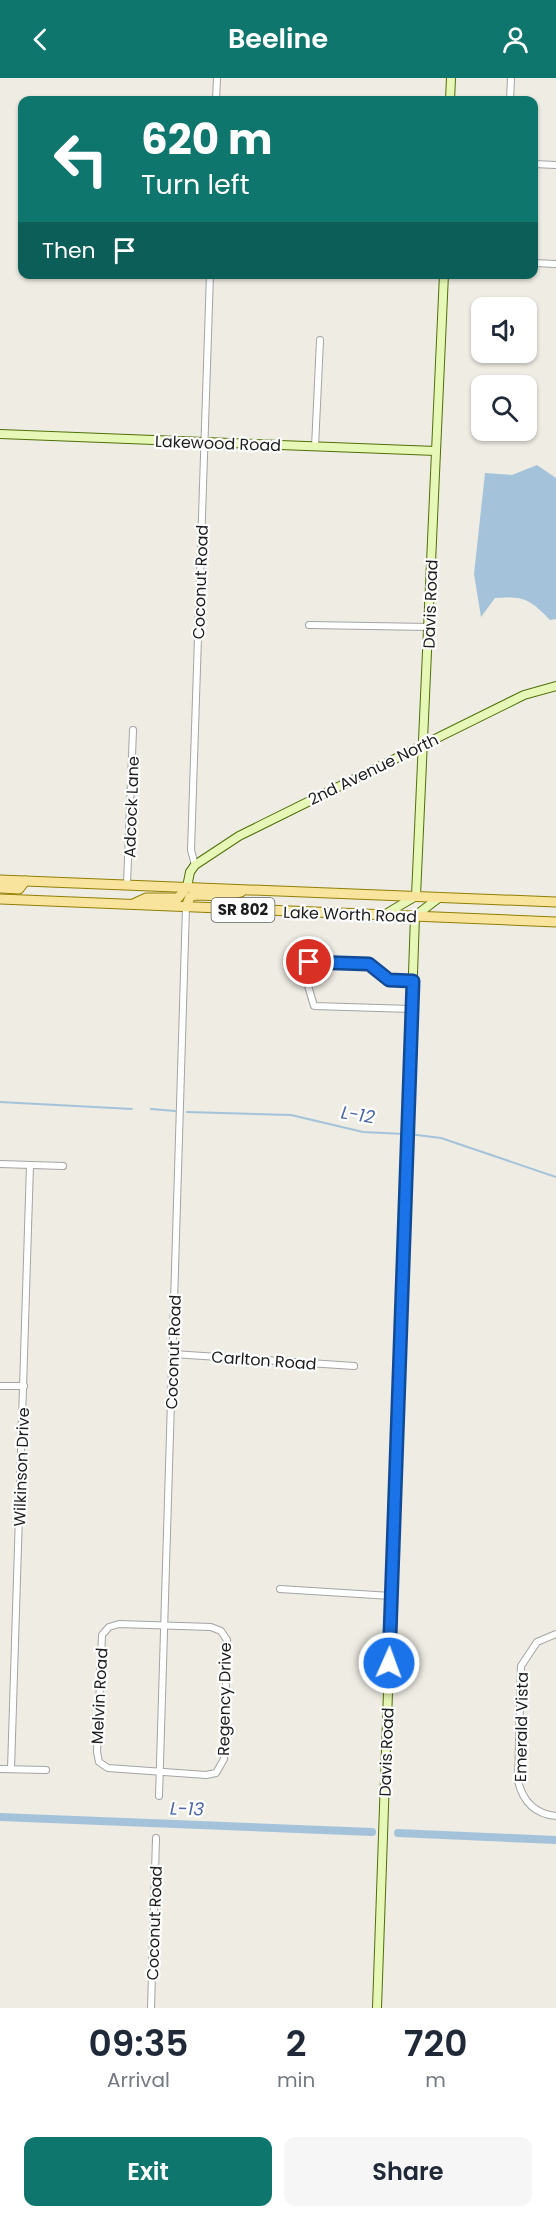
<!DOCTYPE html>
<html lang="en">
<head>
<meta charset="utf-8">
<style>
	body { margin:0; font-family:Poppins,sans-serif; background:#f6f6f7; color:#1f2937; height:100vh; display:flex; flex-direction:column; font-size:22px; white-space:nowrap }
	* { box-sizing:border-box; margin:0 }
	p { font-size:20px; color:#747a83 }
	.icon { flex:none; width:33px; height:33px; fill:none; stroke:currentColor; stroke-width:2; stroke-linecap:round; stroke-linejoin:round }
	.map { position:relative; height:1930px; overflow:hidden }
	.panel { display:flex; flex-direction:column; background:#fff; flex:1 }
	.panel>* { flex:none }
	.hud { position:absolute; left:18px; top:18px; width:520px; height:183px; border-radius:12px; box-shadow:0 2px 4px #0004; background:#0f766e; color:#fff; overflow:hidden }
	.buttons { position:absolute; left:471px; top:219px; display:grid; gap:12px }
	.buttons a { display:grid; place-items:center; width:66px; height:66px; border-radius:12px; background:#fff; box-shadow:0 2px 4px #0004; font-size:30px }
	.pin { position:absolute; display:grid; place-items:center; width:51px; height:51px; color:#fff; margin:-26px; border:3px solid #fff; border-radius:50%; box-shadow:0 2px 6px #0007 }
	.me { position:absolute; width:66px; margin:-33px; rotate:2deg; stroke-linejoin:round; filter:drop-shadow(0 0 4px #0008) }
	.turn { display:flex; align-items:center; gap:21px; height:126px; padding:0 24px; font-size:27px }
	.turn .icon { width:78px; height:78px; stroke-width:2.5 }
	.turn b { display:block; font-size:42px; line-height:51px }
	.then { display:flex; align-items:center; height:57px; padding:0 24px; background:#0003; gap:12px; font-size:22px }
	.eta { display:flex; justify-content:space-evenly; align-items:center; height:102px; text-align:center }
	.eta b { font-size:36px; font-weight:600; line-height:42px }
	.button { display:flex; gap:12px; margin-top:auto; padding:12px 24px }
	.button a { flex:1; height:69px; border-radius:12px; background:#0f766e; color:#fff; font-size:24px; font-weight:600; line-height:69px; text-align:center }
	.button a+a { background:#f6f6f7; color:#1f2937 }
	header { display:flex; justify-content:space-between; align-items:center; height:78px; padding:0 24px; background:#0f766e; color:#fff; font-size:27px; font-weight:600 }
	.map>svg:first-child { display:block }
</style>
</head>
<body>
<header><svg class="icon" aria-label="back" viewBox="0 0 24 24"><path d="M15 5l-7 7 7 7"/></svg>Beeline<svg class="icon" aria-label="person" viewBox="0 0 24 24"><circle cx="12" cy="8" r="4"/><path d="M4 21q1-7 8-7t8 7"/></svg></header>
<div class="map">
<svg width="556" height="1930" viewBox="0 0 556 1930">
	<rect width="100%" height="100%" fill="#eeece3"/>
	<path fill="#a4c3da" d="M 537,387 L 556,400 L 556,541 L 550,542 C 530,521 524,518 495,520 L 481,539 L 474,496 L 485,395 L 512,397 Z"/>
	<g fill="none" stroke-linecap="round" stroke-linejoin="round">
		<g stroke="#a4c3da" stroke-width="2">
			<path d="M 0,1024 L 132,1031"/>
			<path d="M 151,1031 L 175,1033"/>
			<path d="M 187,1034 L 291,1037 L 363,1054 L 404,1056"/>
			<path d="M 409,1056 L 441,1060 L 556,1099"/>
		</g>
		<g stroke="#a4c3da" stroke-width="8">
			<path d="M 0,1739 L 372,1754"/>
			<path d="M 398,1755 L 556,1762"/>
		</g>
		<g stroke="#a4a4a4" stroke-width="8">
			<g id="street">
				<path d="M 216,22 L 217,0"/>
				<path d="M 510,22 L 511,0"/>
				<path d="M 534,86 L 556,87"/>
				<path d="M 534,185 L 556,186"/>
				<path d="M 315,369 L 320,262"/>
				<path d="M 309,547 L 430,549"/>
				<path d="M 195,787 L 191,772 L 210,196"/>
				<path d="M 127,806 L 133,652"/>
				<path d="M 411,931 L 314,928 L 304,894 L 309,884 L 369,886 L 389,902 L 413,903"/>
				<path d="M 0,1086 L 63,1088"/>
				<path d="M 173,1276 L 354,1288"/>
				<path d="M 0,1308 L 24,1308"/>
				<path d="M 280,1511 L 391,1518"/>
				<path d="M 119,1546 L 211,1549 L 221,1553 L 227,1562 L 224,1681 L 216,1695 L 206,1697 L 108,1690 L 99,1684 L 97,1674 L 102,1557 L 109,1549 Z"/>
				<path d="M 556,1556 L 537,1564 L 521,1588 L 518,1703 C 523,1724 535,1736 556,1738"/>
				<path d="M 0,1691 L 46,1692"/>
				<path d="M 11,1691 L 30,1087"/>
				<path d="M 159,1718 L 186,829"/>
				<path d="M 151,1930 L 156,1760"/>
			</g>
		</g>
		<g stroke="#4f7008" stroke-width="10">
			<g id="secondary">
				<path d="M 450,22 L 451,0"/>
				<path d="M 0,356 L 436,373"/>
				<path d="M 187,809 L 190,794 L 195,787 L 239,758 L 524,617 L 556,608"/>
				<path d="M 384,837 L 416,818 L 444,196"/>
				<path d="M 377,1930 L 415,838 L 440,819"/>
			</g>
		</g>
		<g stroke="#917f04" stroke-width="11">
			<g id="primary">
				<path d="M 0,802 L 556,824"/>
				<path d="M 0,810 L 19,811 L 25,803"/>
				<path d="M 0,821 L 556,844"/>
				<path d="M 133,826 L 146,820 L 178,820 L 187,809"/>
				<path d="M 186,829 L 190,819 L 195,817 L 227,818 L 241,814"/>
			</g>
		</g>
		<use href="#street" stroke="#fff" stroke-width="6"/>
		<use href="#secondary" stroke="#e7f7b7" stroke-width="8"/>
		<use href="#primary" stroke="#f9e49d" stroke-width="9"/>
	</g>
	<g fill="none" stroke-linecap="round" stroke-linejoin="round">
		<g stroke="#114b97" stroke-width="15">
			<path id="route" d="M 309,884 L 369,886 L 389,902 L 413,903 L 389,1585"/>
		</g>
		<use href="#route" stroke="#1a73e8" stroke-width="10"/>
	</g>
	<g text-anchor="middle" stroke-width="4.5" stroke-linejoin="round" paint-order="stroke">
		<rect fill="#fff" stroke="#616161" stroke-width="1.5" x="211.5" y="820" width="63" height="24" rx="4.5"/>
		<g font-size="15" font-weight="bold" fill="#1d1d1d">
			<text x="243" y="837">SR 802</text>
		</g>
		<g font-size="16" fill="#1d1d1d" stroke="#fff">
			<text transform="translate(218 365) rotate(2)" y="6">Lakewood Road</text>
			<text transform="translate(200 504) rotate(-88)" y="6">Coconut Road</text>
			<text transform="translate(430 526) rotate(-88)" y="6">Davis Road</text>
			<text transform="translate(373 691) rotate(-26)" y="6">2nd Avenue North</text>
			<text transform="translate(131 729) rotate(-88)" y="6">Adcock Lane</text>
			<text transform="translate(350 836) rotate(2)" y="6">Lake Worth Road</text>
			<text transform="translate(173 1274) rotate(-88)" y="6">Coconut Road</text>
			<text transform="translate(264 1282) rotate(4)" y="6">Carlton Road</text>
			<text transform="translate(21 1389) rotate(-88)" y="6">Wilkinson Drive</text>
			<text transform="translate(99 1618) rotate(-87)" y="6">Melvin Road</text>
			<text transform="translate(224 1621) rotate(-89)" y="6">Regency Drive</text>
			<text transform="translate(521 1649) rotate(-89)" y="6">Emerald Vista</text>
			<text transform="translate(386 1674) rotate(-88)" y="6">Davis Road</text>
			<text transform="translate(154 1845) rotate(-88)" y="6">Coconut Road</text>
		</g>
		<g font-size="18" font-style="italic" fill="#4c68a9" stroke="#fff">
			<text transform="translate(358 1037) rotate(9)" y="6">L-12</text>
			<text transform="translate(187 1731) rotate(2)" y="6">L-13</text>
		</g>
	</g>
</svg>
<div class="buttons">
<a><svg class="icon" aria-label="sound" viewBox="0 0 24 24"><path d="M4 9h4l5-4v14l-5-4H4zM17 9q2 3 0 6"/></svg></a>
<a><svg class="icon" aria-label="search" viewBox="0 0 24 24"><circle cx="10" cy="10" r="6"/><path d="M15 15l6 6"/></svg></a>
</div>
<div class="pin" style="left:309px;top:884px;background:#d93025"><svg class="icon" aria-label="arrive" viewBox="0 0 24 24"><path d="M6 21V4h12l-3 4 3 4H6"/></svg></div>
<svg class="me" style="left:389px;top:1585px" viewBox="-20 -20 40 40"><circle r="17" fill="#1a73e8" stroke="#fff" stroke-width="3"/><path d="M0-11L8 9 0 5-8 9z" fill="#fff"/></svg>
<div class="hud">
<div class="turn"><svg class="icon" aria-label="left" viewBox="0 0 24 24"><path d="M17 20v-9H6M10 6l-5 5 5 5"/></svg><div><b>620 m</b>Turn left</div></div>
<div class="then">Then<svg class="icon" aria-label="arrive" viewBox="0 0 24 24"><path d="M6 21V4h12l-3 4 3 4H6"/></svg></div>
</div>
</div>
<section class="panel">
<div class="eta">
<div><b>09:35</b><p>Arrival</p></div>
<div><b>2</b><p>min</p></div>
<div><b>720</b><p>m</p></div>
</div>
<div class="button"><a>Exit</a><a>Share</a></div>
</section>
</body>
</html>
